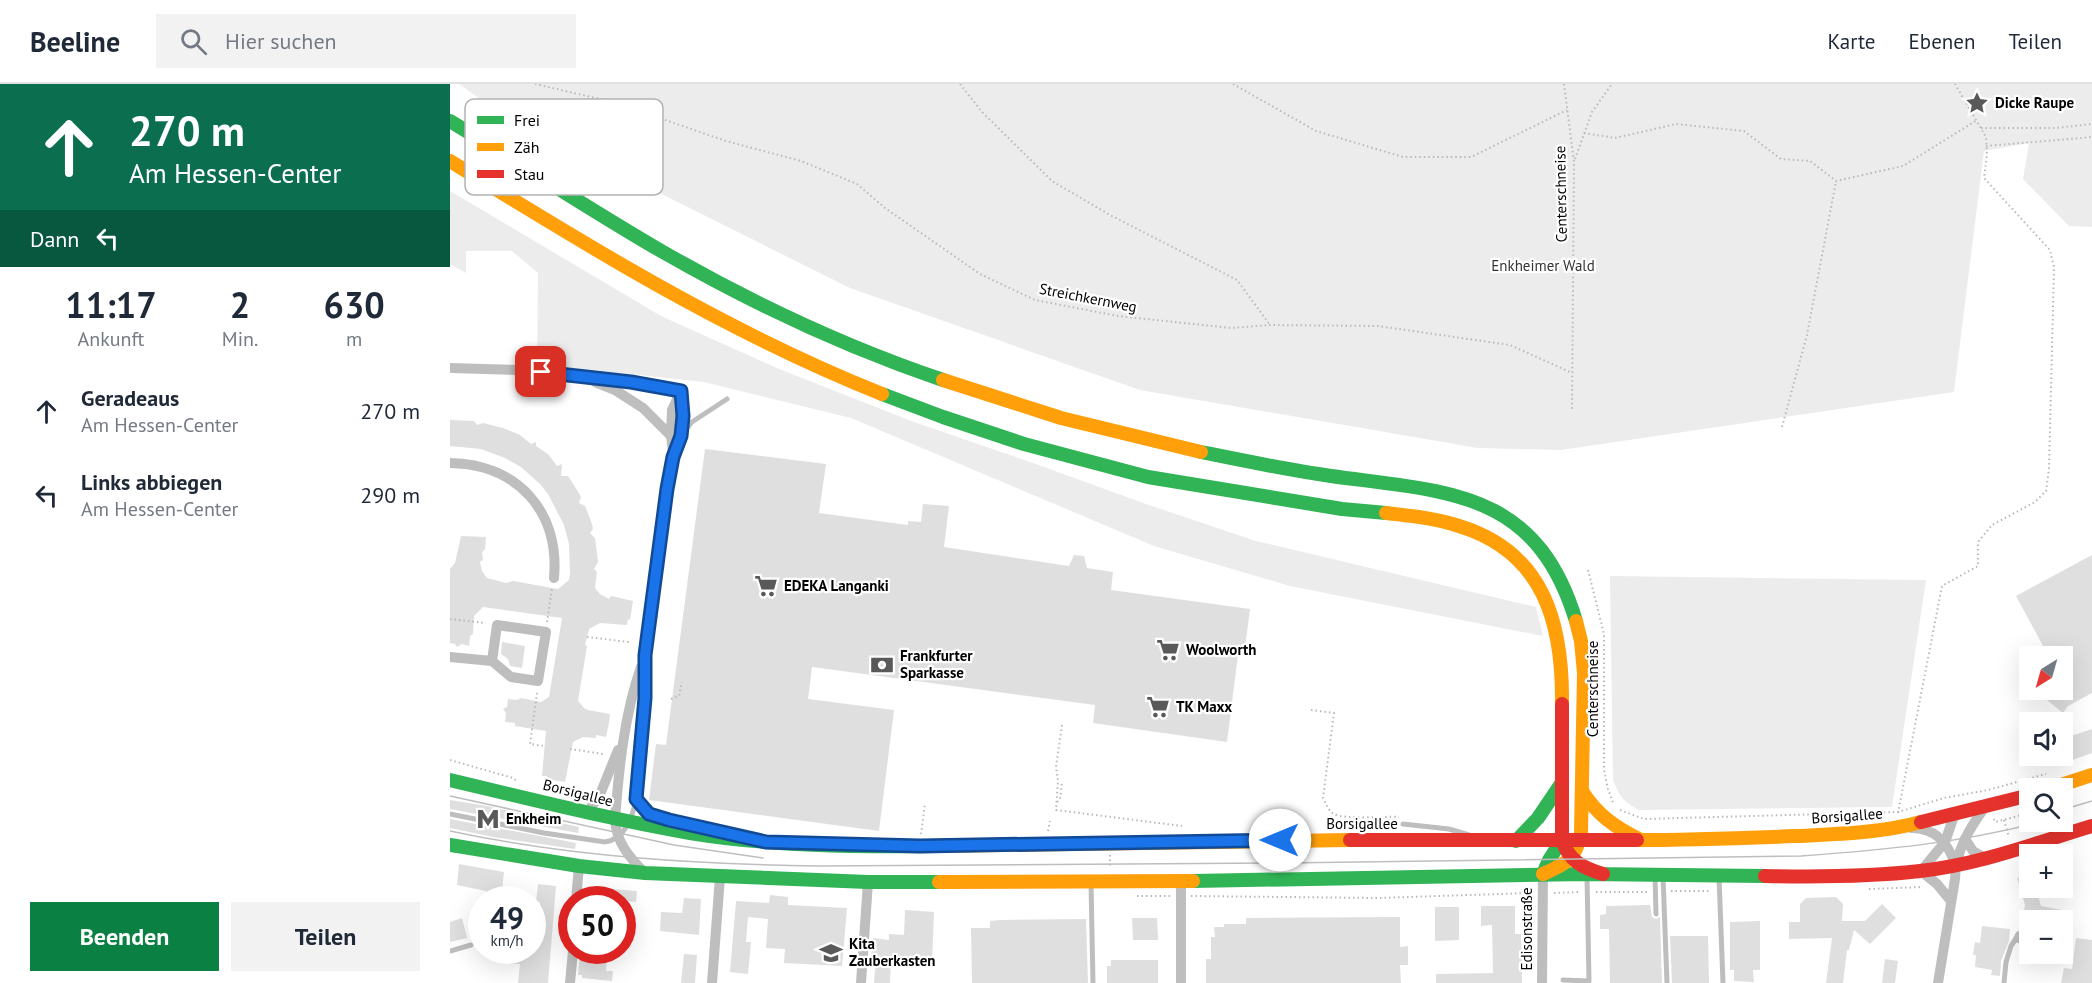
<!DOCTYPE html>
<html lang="de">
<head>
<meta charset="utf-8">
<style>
	body { margin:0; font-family:"PT Sans",sans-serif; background:#f2f2f3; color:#1f2937; height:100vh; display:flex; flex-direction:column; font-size:22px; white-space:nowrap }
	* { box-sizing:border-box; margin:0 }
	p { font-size:20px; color:#747a83 }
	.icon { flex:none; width:33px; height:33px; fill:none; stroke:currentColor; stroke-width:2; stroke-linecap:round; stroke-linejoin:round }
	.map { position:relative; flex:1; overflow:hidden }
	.panel { display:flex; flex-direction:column; background:#fff; width:450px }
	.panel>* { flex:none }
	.banner { background:#0b6e4f; color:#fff; overflow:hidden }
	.needle { width:39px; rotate:217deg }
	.fabs { position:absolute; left:1569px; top:562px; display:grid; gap:12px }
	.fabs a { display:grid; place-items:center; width:54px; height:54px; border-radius:0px; background:#fff; box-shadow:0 6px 24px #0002; font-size:30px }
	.speed { position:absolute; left:18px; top:802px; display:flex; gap:12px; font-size:30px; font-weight:700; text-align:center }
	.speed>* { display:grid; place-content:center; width:78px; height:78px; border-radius:50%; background:#fff; box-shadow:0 6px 24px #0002; line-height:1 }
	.speed small { font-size:15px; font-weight:400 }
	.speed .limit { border:9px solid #d22; background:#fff; color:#111 }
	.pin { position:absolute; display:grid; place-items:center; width:51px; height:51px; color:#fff; margin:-26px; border-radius:12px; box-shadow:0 3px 9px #0006 }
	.me { position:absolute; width:66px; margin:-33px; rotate:270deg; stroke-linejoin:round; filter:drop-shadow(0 0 4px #0008) }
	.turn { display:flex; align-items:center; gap:21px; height:126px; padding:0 30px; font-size:27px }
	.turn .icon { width:78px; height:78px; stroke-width:2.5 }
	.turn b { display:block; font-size:42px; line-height:51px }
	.then { display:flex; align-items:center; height:57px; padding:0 30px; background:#0003; gap:12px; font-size:22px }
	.eta { display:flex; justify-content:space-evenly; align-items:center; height:102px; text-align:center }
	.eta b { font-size:36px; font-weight:700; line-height:42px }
	.action { display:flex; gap:12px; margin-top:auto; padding:12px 30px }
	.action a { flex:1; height:69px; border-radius:0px; background:#0b8043; color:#fff; font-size:24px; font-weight:700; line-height:69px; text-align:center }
	.action a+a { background:#f2f2f3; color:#1f2937 }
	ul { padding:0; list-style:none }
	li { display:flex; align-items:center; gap:18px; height:84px; padding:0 30px }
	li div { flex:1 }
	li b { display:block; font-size:22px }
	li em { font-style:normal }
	header { display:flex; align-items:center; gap:36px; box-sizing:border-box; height:84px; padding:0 30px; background:#fff; border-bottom:2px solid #e0e1e3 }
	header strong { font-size:28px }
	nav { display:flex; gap:33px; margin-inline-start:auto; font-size:21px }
	.search { width:420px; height:54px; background:#f2f2f3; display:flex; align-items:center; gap:15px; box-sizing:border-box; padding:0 21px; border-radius:0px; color:#747a83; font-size:22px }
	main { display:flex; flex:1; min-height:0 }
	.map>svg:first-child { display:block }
</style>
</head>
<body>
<header>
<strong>Beeline</strong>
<div class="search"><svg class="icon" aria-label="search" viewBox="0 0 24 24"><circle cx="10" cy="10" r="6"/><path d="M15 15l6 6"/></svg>Hier suchen</div>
<nav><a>Karte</a><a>Ebenen</a><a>Teilen</a></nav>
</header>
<main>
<section class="panel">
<div class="banner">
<div class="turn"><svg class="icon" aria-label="ahead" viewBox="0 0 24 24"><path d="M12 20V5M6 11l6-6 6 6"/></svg><div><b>270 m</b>Am Hessen-Center</div></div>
<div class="then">Dann<svg class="icon" aria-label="left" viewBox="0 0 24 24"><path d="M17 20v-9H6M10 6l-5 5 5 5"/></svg></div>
</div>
<div class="eta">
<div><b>11:17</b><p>Ankunft</p></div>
<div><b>2</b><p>Min.</p></div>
<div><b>630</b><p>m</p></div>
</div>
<ul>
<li><svg class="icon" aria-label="ahead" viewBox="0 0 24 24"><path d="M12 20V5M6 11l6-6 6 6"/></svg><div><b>Geradeaus</b><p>Am Hessen-Center</p></div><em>270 m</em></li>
<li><svg class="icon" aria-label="left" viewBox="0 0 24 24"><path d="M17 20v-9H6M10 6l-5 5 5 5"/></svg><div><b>Links abbiegen</b><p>Am Hessen-Center</p></div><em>290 m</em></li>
</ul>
<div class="action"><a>Beenden</a><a>Teilen</a></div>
</section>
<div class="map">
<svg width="1642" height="899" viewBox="0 0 1642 899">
	<rect width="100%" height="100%" fill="#fff"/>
	<g fill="#ececec">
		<path d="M 9,0 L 1642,0 L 1642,143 L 1619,142 L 1573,95 L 1579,59 L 1534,67 L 1504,308 L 1111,366 L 1028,364 L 690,306 L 400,204 L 53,31 Z"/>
		<path d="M 0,107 L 211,232 L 329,285 L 464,338 L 583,379 L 696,420 L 806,457 L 1086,523 L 1093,552 L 840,502 L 704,462 L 401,334 L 254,298 L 87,280 L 88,189 L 62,167 L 16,167 L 16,189 L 0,180 Z"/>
		<path d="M 1160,492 L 1476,496 L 1442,723 L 1189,726 C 1173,717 1170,714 1163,696 Z"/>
	</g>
	<g fill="#dfdfdf">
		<path d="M 0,336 L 24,337 L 27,341 L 33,339 L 53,344 L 70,351 L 81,360 L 86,358 L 86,362 L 98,370 L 107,382 L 112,380 L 111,392 L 118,392 L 129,409 L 131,413 L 129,419 L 135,422 L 142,440 L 143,445 L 140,449 L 145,454 L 148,478 L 144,485 L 147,488 L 145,504 L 150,510 L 159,515 L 161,512 L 183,517 L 180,536 L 178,535 L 177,541 L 150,539 L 139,545 L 135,561 L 137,562 L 128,617 L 134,624 L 138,626 L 160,630 L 159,639 L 156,653 L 146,651 L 146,654 L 133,653 L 123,658 L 115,698 L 96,695 L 97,692 L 92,692 L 96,647 L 65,642 L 65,639 L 55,638 L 56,629 L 53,625 L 57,623 L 58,615 L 67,616 L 71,614 L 91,618 L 99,613 L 112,534 L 33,523 L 24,532 L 23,550 L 20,552 L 19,562 L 12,560 L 7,563 L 5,560 L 0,559 L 0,485 L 5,479 L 11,452 L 36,453 L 35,465 L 32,468 L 33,476 L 30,478 L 32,487 L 37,494 L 56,499 L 63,497 L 108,505 L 119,496 L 120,489 L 119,460 L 114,441 L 98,410 L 90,400 L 71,383 L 55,374 L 31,365 L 0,362 Z"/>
		<path d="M 255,365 L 376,380 L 369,429 L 458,441 L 458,437 L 471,438 L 473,420 L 499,422 L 494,463 L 619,482 L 624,471 L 634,472 L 637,484 L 663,488 L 661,506 L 800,525 L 795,564 L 789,563 L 777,658 L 643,639 L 645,621 L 362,583 L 358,615 L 444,626 L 429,747 L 199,716 L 206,660 L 216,661 Z"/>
		<path d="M 1642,471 L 1642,609 L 1618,622 L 1613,629 L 1592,612 L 1596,606 L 1612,606 L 1612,573 L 1599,573 L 1566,512 Z"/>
		<path d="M 52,558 L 75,562 L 72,584 L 60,582 L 58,575 L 51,570 Z"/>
		<path d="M 1642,645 L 1642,669 L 1614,679 L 1612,655 Z"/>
		<path d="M 0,716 L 37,722 L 129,743 L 128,749 L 0,725 Z"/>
		<path d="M 0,735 L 126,759 L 125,765 L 43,753 L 0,744 Z"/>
		<path d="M 9,780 L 54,788 L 51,816 L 35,816 L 36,807 L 7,801 Z"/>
		<path d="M 1580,791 L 1580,804 L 1586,804 L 1591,822 L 1612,826 L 1610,837 L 1572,835 L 1575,821 L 1567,794 Z"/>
		<path d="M 88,800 L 106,802 L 98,899 L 68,899 L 70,880 L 53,879 L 54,867 L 86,867 L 90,818 L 86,818 Z"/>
		<path d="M 148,804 L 187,807 L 186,818 L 147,815 L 134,816 L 134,805 L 148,806 Z"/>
		<path d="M 320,811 L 338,813 L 338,821 L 397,824 L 392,882 L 334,879 L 335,865 L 316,864 L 318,835 L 298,833 L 296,858 L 301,858 L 298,890 L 280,888 L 286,817 L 319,819 Z"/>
		<path d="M 1386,813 L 1393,820 L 1392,837 L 1415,837 L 1432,820 L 1446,834 L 1420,860 L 1404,846 L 1399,866 L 1397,866 L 1393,899 L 1376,899 L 1382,854 L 1339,855 L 1339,838 L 1350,838 L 1350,820 L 1356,814 Z"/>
		<path d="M 234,814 L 251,815 L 249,851 L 210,847 L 211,828 L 232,829 Z"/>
		<path d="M 1200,821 L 1202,833 L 1206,835 L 1210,833 L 1212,899 L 1160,899 L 1159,845 L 1150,845 L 1150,831 L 1156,830 L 1156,822 Z"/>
		<path d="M 1031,822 L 1065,822 L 1065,850 L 1071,850 L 1072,899 L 986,899 L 986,890 L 1043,889 L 1042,841 L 1031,842 Z"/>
		<path d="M 985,823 L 1009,823 L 1009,856 L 985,857 Z"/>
		<path d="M 455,826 L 484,828 L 482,878 L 441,874 L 440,899 L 424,899 L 426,873 L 421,873 L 423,854 L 439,856 L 439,850 L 454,851 Z"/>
		<path d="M 950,833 L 950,863 L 958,862 L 958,881 L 950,881 L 951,899 L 756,899 L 756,875 L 761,875 L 761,853 L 765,853 L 764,843 L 774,843 L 774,840 L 796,840 L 796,834 Z"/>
		<path d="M 12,834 L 17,854 L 0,858 L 0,838 Z"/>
		<path d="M 682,834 L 707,834 L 708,856 L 683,856 Z"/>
		<path d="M 636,835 L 638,899 L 522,899 L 521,844 L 540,844 L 540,837 L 550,836 Z"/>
		<path d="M 1310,837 L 1310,886 L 1303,886 L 1304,898 L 1284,897 L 1284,886 L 1280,886 L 1280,838 Z"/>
		<path d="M 1532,842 L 1560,845 L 1559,857 L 1551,877 L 1550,892 L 1541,891 L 1542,886 L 1525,883 L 1526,871 L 1523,871 L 1525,858 L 1530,859 Z"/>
		<path d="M 1220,852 L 1258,852 L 1259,899 L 1222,899 Z"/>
		<path d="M 1626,854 L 1642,856 L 1642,899 L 1611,899 L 1614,884 L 1622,885 Z"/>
		<path d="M 130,867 L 157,867 L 156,887 L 163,887 L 162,897 L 132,894 L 132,891 L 128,891 Z"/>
		<path d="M 234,870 L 247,871 L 245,899 L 231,899 Z"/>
		<path d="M 1435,875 L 1448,877 L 1445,899 L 1432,899 Z"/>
		<path d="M 661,876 L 708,876 L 708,899 L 657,899 L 657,882 L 661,882 Z"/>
	</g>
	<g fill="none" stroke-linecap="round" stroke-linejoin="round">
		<g stroke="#b9b9b9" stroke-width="2" stroke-dasharray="1.5 3" stroke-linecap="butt">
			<path d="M 85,0 L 163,18 L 276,57 L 351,77 L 407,100 L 435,124 L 530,190 L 585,216 L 668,232 L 781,244 L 820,241 L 928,242 L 1060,261 L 1122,289"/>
			<path d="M 510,0 L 532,28 L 602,97 L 660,131 L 787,196 L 820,241"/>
			<path d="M 783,0 L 866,47 L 953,73 L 1021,73 L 1117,26"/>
			<path d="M 1114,0 L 1124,78 L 1122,327"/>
			<path d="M 1531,44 L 1606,44 L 1642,40"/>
			<path d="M 1134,49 L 1165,54 L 1226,40 L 1294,47 L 1331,75 L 1360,77 L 1386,97 L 1453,82 L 1527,36"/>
			<path d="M 1536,62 L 1642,53"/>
			<path d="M 1125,75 L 1142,28 L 1162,0"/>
			<path d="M 1332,343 L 1357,251 L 1386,97"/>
			<path d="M 1138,486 L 1154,550 L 1154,686 L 1158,705 L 1164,721"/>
			<path d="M 0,535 L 36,539"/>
			<path d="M 97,538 L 102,505"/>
			<path d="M 137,553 L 179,558"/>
			<path d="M 87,609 L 80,660 L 94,662"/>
			<path d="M 221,615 L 229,612 L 232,598"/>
			<path d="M 861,626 L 884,629 L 873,714 C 876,720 878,726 884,730 C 895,736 935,732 949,733"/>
			<path d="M 612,641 L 606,683 L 608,697 L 606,726 L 732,742"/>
			<path d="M 120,665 L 153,670"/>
			<path d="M 0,676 L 63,694 L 67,697"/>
			<path d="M 607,718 L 610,715 L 612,698"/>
			<path d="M 1170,726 L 1194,735 L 1448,728 L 1494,714 L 1538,706 L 1596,690"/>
			<path d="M 1448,729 L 1492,502 L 1528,482 L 1528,458 L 1542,441 L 1585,418 L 1596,407 L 1599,385 L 1604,183 L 1600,166 L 1534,94 L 1537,70 L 1536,53 L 1505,0"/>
			<path d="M 1544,735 L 1545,738 L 1580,729"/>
			<path d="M 1554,736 L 1559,753"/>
			<path d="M 598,747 L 600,737"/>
			<path d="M 471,750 L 475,720"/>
			<path d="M 660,771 L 660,783"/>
			<path d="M 1419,805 L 1473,803"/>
			<path d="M 1221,807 L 1260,807"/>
			<path d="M 1146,808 L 1197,808"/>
			<path d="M 1104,809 L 1128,808"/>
			<path d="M 687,812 L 721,812"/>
			<path d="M 741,812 L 928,814 L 1080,809"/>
		</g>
		<g stroke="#bebebe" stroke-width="5">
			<path d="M 234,348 L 242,338 L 277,315"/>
			<path d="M 0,730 L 94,749 L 155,758 C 175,755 182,734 186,716"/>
			<path d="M 953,740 L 999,745 L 1019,751"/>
			<path d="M 1205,792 L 1206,830"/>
			<path d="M 1213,792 L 1217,899"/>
			<path d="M 1269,793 L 1273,899"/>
			<path d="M 641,799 L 643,899"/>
			<path d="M 1565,856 L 1568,850 L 1574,847"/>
			<path d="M 0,867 L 21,861"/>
			<path d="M 1113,896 L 1139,897 L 1137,793"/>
			<path d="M 1554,899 L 1556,878 L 1561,862 L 1565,856 L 1580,858"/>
		</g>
		<g stroke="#bebebe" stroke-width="10">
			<path d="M 0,284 L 69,286 L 181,298 L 231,307"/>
			<path d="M 145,298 L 165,306 L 193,324 L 221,352 L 223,368"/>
			<path d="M 231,307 L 233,332 L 231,352 L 223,373 L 217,405 L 195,571 L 195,614 L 186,715 L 199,730 L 251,744"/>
			<path d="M 221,352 L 222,326 L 231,307"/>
			<path d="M 0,379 C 67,380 110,427 104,494"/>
			<path d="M 0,573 L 42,577 L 61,593 L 88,597 L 96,548 L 47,541 L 42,577"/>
			<path d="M 191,583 C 174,632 169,684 165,735 C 166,758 179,773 195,789"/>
			<path d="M 137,728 L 149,713 L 168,666"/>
			<path d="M 1461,744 C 1486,744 1498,759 1505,780"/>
			<path d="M 1515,755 L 1523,767 L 1535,774"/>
			<path d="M 731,797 L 731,899"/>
			<path d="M 126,816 L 129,782"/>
			<path d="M 1501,817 L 1487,800 L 1471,787 L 1495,758 L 1505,729"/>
			<path d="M 120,899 L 123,867"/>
			<path d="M 262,899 L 270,793"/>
			<path d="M 411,899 L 418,798"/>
			<path d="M 1092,899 L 1093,790"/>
			<path d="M 1488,899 L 1505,795 C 1505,768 1519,745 1535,723"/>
		</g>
		<g stroke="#30b455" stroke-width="14">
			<path d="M 0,37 C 71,80 140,126 213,168 C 302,219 395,263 493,296"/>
			<path d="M 432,310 L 493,333 L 574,360 L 698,393 L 892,425 L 936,429"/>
			<path d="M 751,368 C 795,377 838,386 881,392 C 997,408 1086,405 1126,537"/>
			<path d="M 0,696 C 80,715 159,735 240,749 C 320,762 404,763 485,762"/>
			<path d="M 1066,757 L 1088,734 L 1111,700"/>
			<path d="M 0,761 L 129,782 L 195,789 L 418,798 L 489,798"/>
			<path d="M 1093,790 L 1099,776 L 1112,756"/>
			<path d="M 743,797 L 1137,790 L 1315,792"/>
		</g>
		<g stroke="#ff9f0a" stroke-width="14">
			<path d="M 0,77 C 139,163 279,249 432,310"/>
			<path d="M 493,296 L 611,334 L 751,368"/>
			<path d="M 936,429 C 961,432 985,434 1009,442 C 1094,468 1113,539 1112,620"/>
			<path d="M 1599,705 L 1642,691"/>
			<path d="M 1132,707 C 1147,731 1166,744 1191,756"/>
			<path d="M 1187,756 C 1241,756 1294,754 1348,752 C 1389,750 1431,749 1471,738"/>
			<path d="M 485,762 L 900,756"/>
			<path d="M 1093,790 C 1116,780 1126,775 1131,749 L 1134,589 L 1131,557 L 1126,537"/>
			<path d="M 489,798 L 743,797"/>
		</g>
		<g stroke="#e5322d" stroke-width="14">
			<path d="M 1112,620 L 1112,756 C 1119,777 1133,784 1153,790"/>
			<path d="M 1471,738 L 1580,711"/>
			<path d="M 900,756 L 1187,756"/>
			<path d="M 1315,792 C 1366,793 1419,793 1470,787 C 1528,781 1586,759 1642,742"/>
		</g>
		<g stroke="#bebebe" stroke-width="1.5">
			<path d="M 0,712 L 224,761 L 313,774"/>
			<path d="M 1612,726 L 1642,717"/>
			<path d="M 0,747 C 121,773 244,780 368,782 L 833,779 L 1351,772 C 1432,766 1512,759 1590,738"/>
		</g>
	</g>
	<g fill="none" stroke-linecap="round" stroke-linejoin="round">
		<g stroke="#114b97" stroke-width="15">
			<path id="route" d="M 91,288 L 181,298 L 231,307 L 233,332 L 231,352 L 223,373 L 217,405 L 195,571 L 195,614 L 186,715 L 199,730 L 219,736 L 316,758 L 470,762 L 830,756"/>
		</g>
		<use href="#route" stroke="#1a73e8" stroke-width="10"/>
	</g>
	<defs>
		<g id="sight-bare" transform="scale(1.8)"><path d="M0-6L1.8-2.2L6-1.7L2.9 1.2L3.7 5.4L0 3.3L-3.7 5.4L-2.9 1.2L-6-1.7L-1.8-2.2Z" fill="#595959" stroke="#fff" stroke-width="2.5" paint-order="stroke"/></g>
		<g id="supermarket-bare" transform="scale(1.8)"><path d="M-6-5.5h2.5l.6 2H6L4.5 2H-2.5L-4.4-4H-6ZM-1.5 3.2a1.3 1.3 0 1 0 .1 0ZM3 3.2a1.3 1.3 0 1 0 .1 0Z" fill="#595959" stroke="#fff" stroke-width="2.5" paint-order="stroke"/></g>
		<g id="bank-bare" transform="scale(1.8)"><path d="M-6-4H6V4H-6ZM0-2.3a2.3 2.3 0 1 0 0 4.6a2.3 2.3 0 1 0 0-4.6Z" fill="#595959" stroke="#fff" stroke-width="2.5" paint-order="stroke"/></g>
		<g id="metro-bare" transform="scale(1.8)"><path d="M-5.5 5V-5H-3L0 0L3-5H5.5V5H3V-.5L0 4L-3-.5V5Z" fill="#595959" stroke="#fff" stroke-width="2.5" paint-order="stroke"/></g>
		<g id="school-bare" transform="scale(1.8)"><path d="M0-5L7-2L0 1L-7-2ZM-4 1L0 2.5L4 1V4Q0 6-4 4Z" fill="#595959" stroke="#fff" stroke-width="2.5" paint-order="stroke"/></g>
	</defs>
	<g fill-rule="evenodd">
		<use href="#sight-bare" x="1527" y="19"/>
		<use href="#supermarket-bare" x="316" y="502"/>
		<use href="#supermarket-bare" x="718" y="566"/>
		<use href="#bank-bare" x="432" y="581"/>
		<use href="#supermarket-bare" x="708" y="623"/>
		<use href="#metro-bare" x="38" y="735"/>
		<use href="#school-bare" x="381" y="869"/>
	</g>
	<g text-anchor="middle" stroke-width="4.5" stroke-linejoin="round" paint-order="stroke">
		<g font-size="15" font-weight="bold" fill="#000" stroke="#fff" text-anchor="start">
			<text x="1545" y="24">Dicke Raupe</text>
			<text x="334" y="507">EDEKA Langanki</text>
			<text x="736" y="571">Woolworth</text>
			<text x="450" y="577">Frankfurter<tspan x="450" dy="17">Sparkasse</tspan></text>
			<text x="726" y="628">TK Maxx</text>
			<text x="56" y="740">Enkheim</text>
			<text x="399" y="865">Kita<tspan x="399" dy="17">Zauberkasten</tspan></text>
		</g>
		<g font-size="15" fill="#000" stroke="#fff">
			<text transform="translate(1111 110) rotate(-91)" y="5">Centerschneise</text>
			<text transform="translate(638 214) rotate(11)" y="5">Streichkernweg</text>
			<text transform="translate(1143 605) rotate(-90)" y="5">Centerschneise</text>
			<text transform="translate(128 709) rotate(14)" y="5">Borsigallee</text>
			<text transform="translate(1397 732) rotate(-4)" y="5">Borsigallee</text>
			<text x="912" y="745">Borsigallee</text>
			<text transform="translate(1077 845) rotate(-90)" y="5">Edisonstraße</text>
		</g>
		<g font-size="15" fill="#333" stroke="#fff">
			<text x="1093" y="187">Enkheimer Wald</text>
		</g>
	</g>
	<rect x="15" y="15" width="198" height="96" rx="9" fill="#fff" stroke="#b2b2b2" stroke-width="1.5"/>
	<rect x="27" y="32" width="27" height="8" fill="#30b455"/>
	<rect x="27" y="59" width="27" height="8" fill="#ff9f0a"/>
	<rect x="27" y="86" width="27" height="8" fill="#e5322d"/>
	<g font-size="16" fill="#000">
		<text x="64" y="42">Frei</text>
		<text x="64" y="69">Zäh</text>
		<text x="64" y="96">Stau</text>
	</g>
</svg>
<div class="fabs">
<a><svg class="needle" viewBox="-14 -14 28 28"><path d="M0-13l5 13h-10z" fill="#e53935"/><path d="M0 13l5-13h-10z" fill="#747a83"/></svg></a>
<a><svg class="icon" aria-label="sound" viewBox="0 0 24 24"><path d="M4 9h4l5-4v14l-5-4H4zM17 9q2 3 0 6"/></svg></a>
<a><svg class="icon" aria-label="search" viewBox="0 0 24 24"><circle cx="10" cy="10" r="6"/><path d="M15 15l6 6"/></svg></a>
<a>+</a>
<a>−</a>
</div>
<div class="speed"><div>49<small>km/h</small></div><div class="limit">50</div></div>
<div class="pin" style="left:91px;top:288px;background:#d93025"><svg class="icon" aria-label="arrive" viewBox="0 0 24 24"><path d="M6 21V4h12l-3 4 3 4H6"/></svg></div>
<svg class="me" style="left:830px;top:756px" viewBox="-20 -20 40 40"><circle r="19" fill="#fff"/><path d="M0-13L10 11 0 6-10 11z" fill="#1a73e8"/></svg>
</div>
</main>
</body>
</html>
